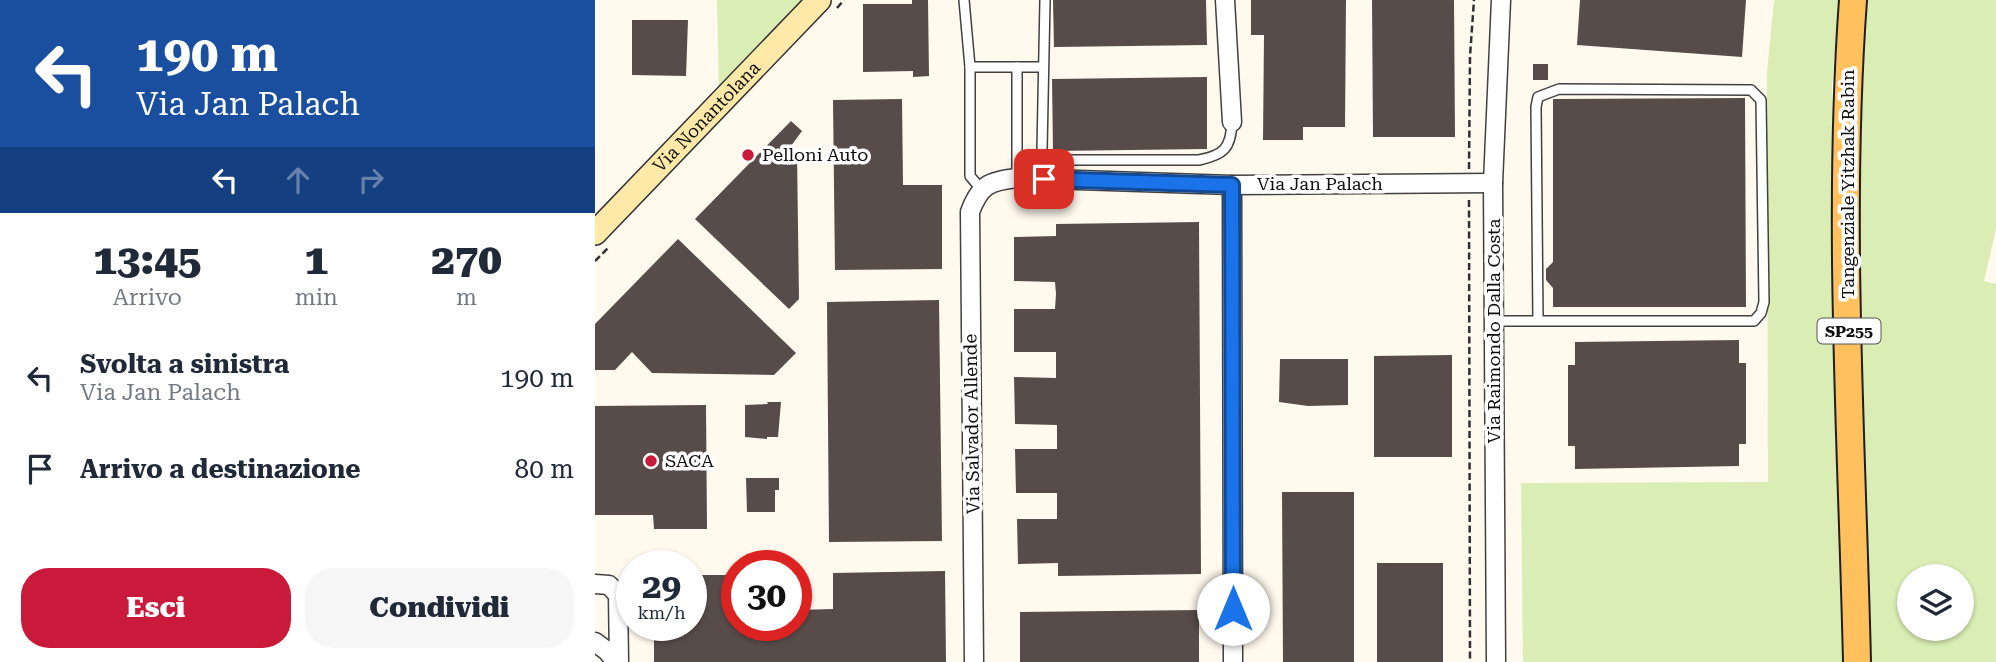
<!DOCTYPE html>
<html lang="it">
<head>
<meta charset="utf-8">
<style>
	body { margin:0; font-family:"Roboto Serif",serif; background:#f6f6f7; color:#1f2937; height:100vh; display:flex; flex-direction:column; font-size:26px; white-space:nowrap }
	* { box-sizing:border-box; margin:0 }
	p { font-size:23px; color:#747a83 }
	.icon { flex:none; width:38px; height:38px; fill:none; stroke:currentColor; stroke-width:2; stroke-linecap:round; stroke-linejoin:round }
	.map { position:relative; flex:1; overflow:hidden }
	.side { display:flex; flex-direction:column; background:#fff; width:595px }
	.side>* { flex:none }
	.banner { background:#1a4fa0; color:#fff; overflow:hidden }
	.controls { position:absolute; left:1302px; top:564px; display:grid; gap:14px }
	.controls a { display:grid; place-items:center; width:77px; height:77px; border-radius:50%; background:#fff; box-shadow:0 2px 5px #0004; font-size:35px }
	.speed { position:absolute; left:21px; top:550px; display:flex; gap:14px; font-size:35px; font-weight:700; text-align:center }
	.speed>* { display:grid; place-content:center; width:91px; height:91px; border-radius:50%; background:#fff; box-shadow:0 2px 5px #0004; line-height:1 }
	.speed small { font-size:18px; font-weight:400 }
	.speed .limit { border:10px solid #d22; background:#fff; color:#111 }
	.pin { position:absolute; display:grid; place-items:center; width:60px; height:60px; color:#fff; margin:-30px; border-radius:14px; box-shadow:0 4px 10px #0006 }
	.me { position:absolute; width:77px; margin:-38px; rotate:0deg; stroke-linejoin:round; filter:drop-shadow(0 0 5px #0008) }
	.turn { display:flex; align-items:center; gap:24px; height:147px; padding:0 21px; font-size:32px }
	.turn .icon { width:91px; height:91px; stroke-width:2.5 }
	.turn b { display:block; font-size:49px; line-height:60px }
	.lanes { display:flex; align-items:center; height:66px; padding:0 21px; background:#0003; justify-content:center; gap:35px; direction:ltr }
	.lanes .off { opacity:.35 }
	.eta { display:flex; justify-content:space-evenly; align-items:center; height:119px; text-align:center }
	.eta b { font-size:42px; font-weight:800; line-height:49px }
	.cta { display:flex; gap:14px; margin-top:auto; padding:14px 21px }
	.cta a { flex:1; height:80px; border-radius:28px; background:#c91a3b; color:#fff; font-size:28px; font-weight:800; line-height:80px; text-align:center }
	.cta a+a { background:#f6f6f7; color:#1f2937 }
	ul { padding:0; list-style:none }
	li { display:flex; align-items:center; gap:21px; height:91px; padding:0 21px }
	li div { flex:1 }
	li b { display:block; font-size:26px }
	li em { font-style:normal }
	main { display:flex; flex:1; min-height:0 }
	.map>svg:first-child { display:block }
</style>
</head>
<body>
<main>
<section class="side">
<div class="banner">
<div class="turn"><svg class="icon" aria-label="left" viewBox="0 0 24 24"><path d="M17 20v-9H6M10 6l-5 5 5 5"/></svg><div><b>190 m</b>Via Jan Palach</div></div>
<div class="lanes"><svg class="icon" aria-label="left" viewBox="0 0 24 24"><path d="M17 20v-9H6M10 6l-5 5 5 5"/></svg><svg class="icon off" aria-label="ahead" viewBox="0 0 24 24"><path d="M12 20V5M6 11l6-6 6 6"/></svg><svg class="icon off" aria-label="right" viewBox="0 0 24 24"><path d="M7 20v-9h11M14 6l5 5-5 5"/></svg></div>
</div>
<div class="eta">
<div><b>13:45</b><p>Arrivo</p></div>
<div><b>1</b><p>min</p></div>
<div><b>270</b><p>m</p></div>
</div>
<ul>
<li><svg class="icon" aria-label="left" viewBox="0 0 24 24"><path d="M17 20v-9H6M10 6l-5 5 5 5"/></svg><div><b>Svolta a sinistra</b><p>Via Jan Palach</p></div><em>190 m</em></li>
<li><svg class="icon" aria-label="arrive" viewBox="0 0 24 24"><path d="M6 21V4h12l-3 4 3 4H6"/></svg><div><b>Arrivo a destinazione</b></div><em>80 m</em></li>
</ul>
<div class="cta"><a>Esci</a><a>Condividi</a></div>
</section>
<div class="map">
<svg width="1401" height="662" viewBox="0 0 1401 662">
	<rect width="100%" height="100%" fill="#fff9ee"/>
	<g fill="#daedb4" fill-rule="evenodd">
		<path d="M 122,0 L 207,0 L 124,92 Z"/>
		<path d="M 1179,0 L 1244,0 L 1237,87 L 1248,662 L 928,662 L 926,483 L 1173,482 L 1172,72 Z"/>
		<path d="M 1270,0 L 1401,0 L 1401,228 L 1389,281 L 1401,284 L 1401,662 L 1274,662 L 1263,144 ZM 1314,576 L 1367,576 L 1367,628 L 1314,628 Z"/>
	</g>
	<g fill="#574c49">
		<path d="M 317,0 L 333,0 L 334,76 L 318,77 L 318,71 L 268,72 L 268,4 L 317,4 Z"/>
		<path d="M 458,0 L 611,0 L 612,45 L 459,47 Z"/>
		<path d="M 656,0 L 751,0 L 750,127 L 708,127 L 708,140 L 668,140 L 669,35 L 656,35 Z"/>
		<path d="M 777,0 L 859,0 L 860,137 L 778,137 Z"/>
		<path d="M 985,0 L 1151,0 L 1147,57 L 982,45 Z"/>
		<path d="M 37,20 L 93,20 L 91,76 L 37,75 Z"/>
		<rect x="938" y="64" width="15" height="16"/>
		<path d="M 612,77 L 612,149 L 458,151 L 457,79 Z"/>
		<path d="M 1150,98 L 1151,307 L 958,307 L 958,288 L 951,280 L 951,269 L 958,262 L 958,99 Z"/>
		<path d="M 307,99 L 308,185 L 347,185 L 347,269 L 240,270 L 238,100 Z"/>
		<path d="M 196,121 L 207,131 L 196,146 L 202,153 L 204,299 L 194,309 L 100,219 Z"/>
		<path d="M 604,222 L 606,574 L 463,576 L 463,563 L 423,564 L 422,519 L 462,519 L 462,493 L 421,493 L 420,449 L 462,449 L 462,425 L 420,424 L 419,377 L 461,378 L 461,352 L 419,352 L 419,309 L 460,309 L 461,294 L 460,282 L 419,281 L 419,237 L 461,236 L 461,224 Z"/>
		<path d="M 83,239 L 201,353 L 179,375 L 57,373 L 37,352 L 20,370 L 0,370 L 0,324 Z"/>
		<path d="M 344,300 L 347,541 L 234,542 L 232,302 Z"/>
		<path d="M 1144,340 L 1144,363 L 1151,363 L 1151,444 L 1144,444 L 1144,466 L 980,469 L 980,446 L 973,446 L 973,365 L 980,365 L 980,342 Z"/>
		<path d="M 857,355 L 857,457 L 779,457 L 779,356 Z"/>
		<path d="M 685,359 L 753,359 L 753,405 L 713,406 L 684,402 Z"/>
		<path d="M 172,402 L 186,402 L 183,437 L 172,437 L 172,439 L 150,437 L 150,405 L 173,404 Z"/>
		<path d="M 111,405 L 112,529 L 59,529 L 58,515 L 0,515 L 0,406 Z"/>
		<path d="M 151,478 L 184,478 L 184,490 L 180,490 L 180,512 L 152,512 Z"/>
		<path d="M 687,492 L 759,492 L 759,662 L 688,662 Z"/>
		<rect x="782" y="563" width="66" height="99"/>
		<path d="M 350,571 L 351,662 L 59,662 L 59,625 L 96,625 L 96,575 L 142,575 L 142,625 L 201,625 L 201,610 L 238,609 L 238,573 Z"/>
		<path d="M 604,610 L 604,662 L 425,662 L 425,612 Z"/>
	</g>
	<g fill="none" stroke-linecap="round" stroke-linejoin="round">
		<g stroke="#414141" stroke-width="12">
			<g id="service">
				<path d="M 369,0 L 375,67 L 375,176 L 386,189"/>
				<path d="M 450,0 L 447,150 L 449,156 L 455,160 L 604,160 C 629,155 636,148 637,122"/>
				<path d="M 375,67 L 448,67"/>
				<path d="M 422,67 L 422,178"/>
				<path d="M 899,321 L 1159,321 L 1166,313 L 1169,302 L 1166,100 L 1156,90 L 964,89 L 943,97 L 941,107 L 943,321"/>
			</g>
		</g>
		<g stroke="#414141" stroke-width="21">
			<g id="minor">
				<path d="M 630,0 L 637,122"/>
				<path d="M 637,185 L 638,662"/>
				<path d="M 0,584 L 14,585 L 23,595 L 24,662"/>
				<path d="M 0,642 L 12,651 L 21,662"/>
				<path d="M 379,662 L 375,212 C 385,185 394,181 422,178 L 637,185 L 898,183"/>
				<path d="M 901,662 L 898,183 L 906,0"/>
			</g>
		</g>
		<g stroke="#303030" stroke-width="26">
			<g id="secondary">
				<path id="s1" d="M 0,233 L 224,0"/>
			</g>
		</g>
		<g stroke="#1f1f1f" stroke-width="30">
			<path id="primary" d="M 1258,0 C 1242,220 1257,442 1262,662"/>
		</g>
		<g stroke="#303030" stroke-width="2.5" stroke-dasharray="7 3.5" stroke-linecap="butt">
			<path d="M 242,8 L 249,0"/>
			<path d="M 874,169 L 875,56 L 879,0"/>
			<path d="M 874,200 L 875,662"/>
			<path d="M 0,261 L 13,248"/>
		</g>
		<use href="#service" stroke="#fff" stroke-width="9"/>
		<use href="#minor" stroke="#fff" stroke-width="18"/>
		<use href="#secondary" stroke="#ffe9a9" stroke-width="23"/>
		<use href="#primary" stroke="#ffc15e" stroke-width="26"/>
	</g>
	<g fill="none" stroke-linecap="round" stroke-linejoin="round">
		<g stroke="#114b97" stroke-width="18">
			<path id="route" d="M 449,179 L 637,185 L 638,609"/>
		</g>
		<use href="#route" stroke="#1a73e8" stroke-width="12"/>
	</g>
	<g fill="#c91a3b" stroke="#fff" stroke-width="2.5">
		<circle cx="153" cy="155" r="7"/>
		<circle cx="56" cy="461" r="7"/>
	</g>
	<g text-anchor="middle" stroke-width="7" stroke-linejoin="round" paint-order="stroke">
		<rect fill="#fff" stroke="#565656" stroke-width="2" x="1222.5" y="318.5" width="63" height="25" rx="5"/>
		<g font-size="16" font-weight="bold" fill="#0e0e0e">
			<text x="1254" y="337">SP255</text>
		</g>
		<g font-size="18" fill="#0e0e0e" stroke="#fff">
			<text dy="6" stroke="none"><textPath href="#s1" startOffset="161">Via Nonantolana</textPath></text>
			<text x="725" y="190">Via Jan Palach</text>
			<text transform="translate(1253 184) rotate(-90)" y="6">Tangenziale Yitzhak Rabin</text>
			<text transform="translate(899 331) rotate(-90)" y="6">Via Raimondo Dalla Costa</text>
			<text transform="translate(377 424) rotate(-91)" y="6">Via Salvador Allende</text>
		</g>
		<g font-size="18" fill="#0e0e0e" stroke="#fff" text-anchor="start">
			<text x="167" y="161">Pelloni Auto</text>
			<text x="70" y="467">SACA</text>
		</g>
	</g>
</svg>
<div class="controls">
<a><svg class="icon" aria-label="layers" viewBox="0 0 24 24"><path d="M12 4l9 5-9 5-9-5zM3 14l9 5 9-5"/></svg></a>
</div>
<div class="speed"><div>29<small>km/h</small></div><div class="limit">30</div></div>
<div class="pin" style="left:449px;top:179px;background:#d93025"><svg class="icon" aria-label="arrive" viewBox="0 0 24 24"><path d="M6 21V4h12l-3 4 3 4H6"/></svg></div>
<svg class="me" style="left:638px;top:609px" viewBox="-20 -20 40 40"><circle r="19" fill="#fff"/><path d="M0-13L10 11 0 6-10 11z" fill="#1a73e8"/></svg>
</div>
</main>
</body>
</html>
